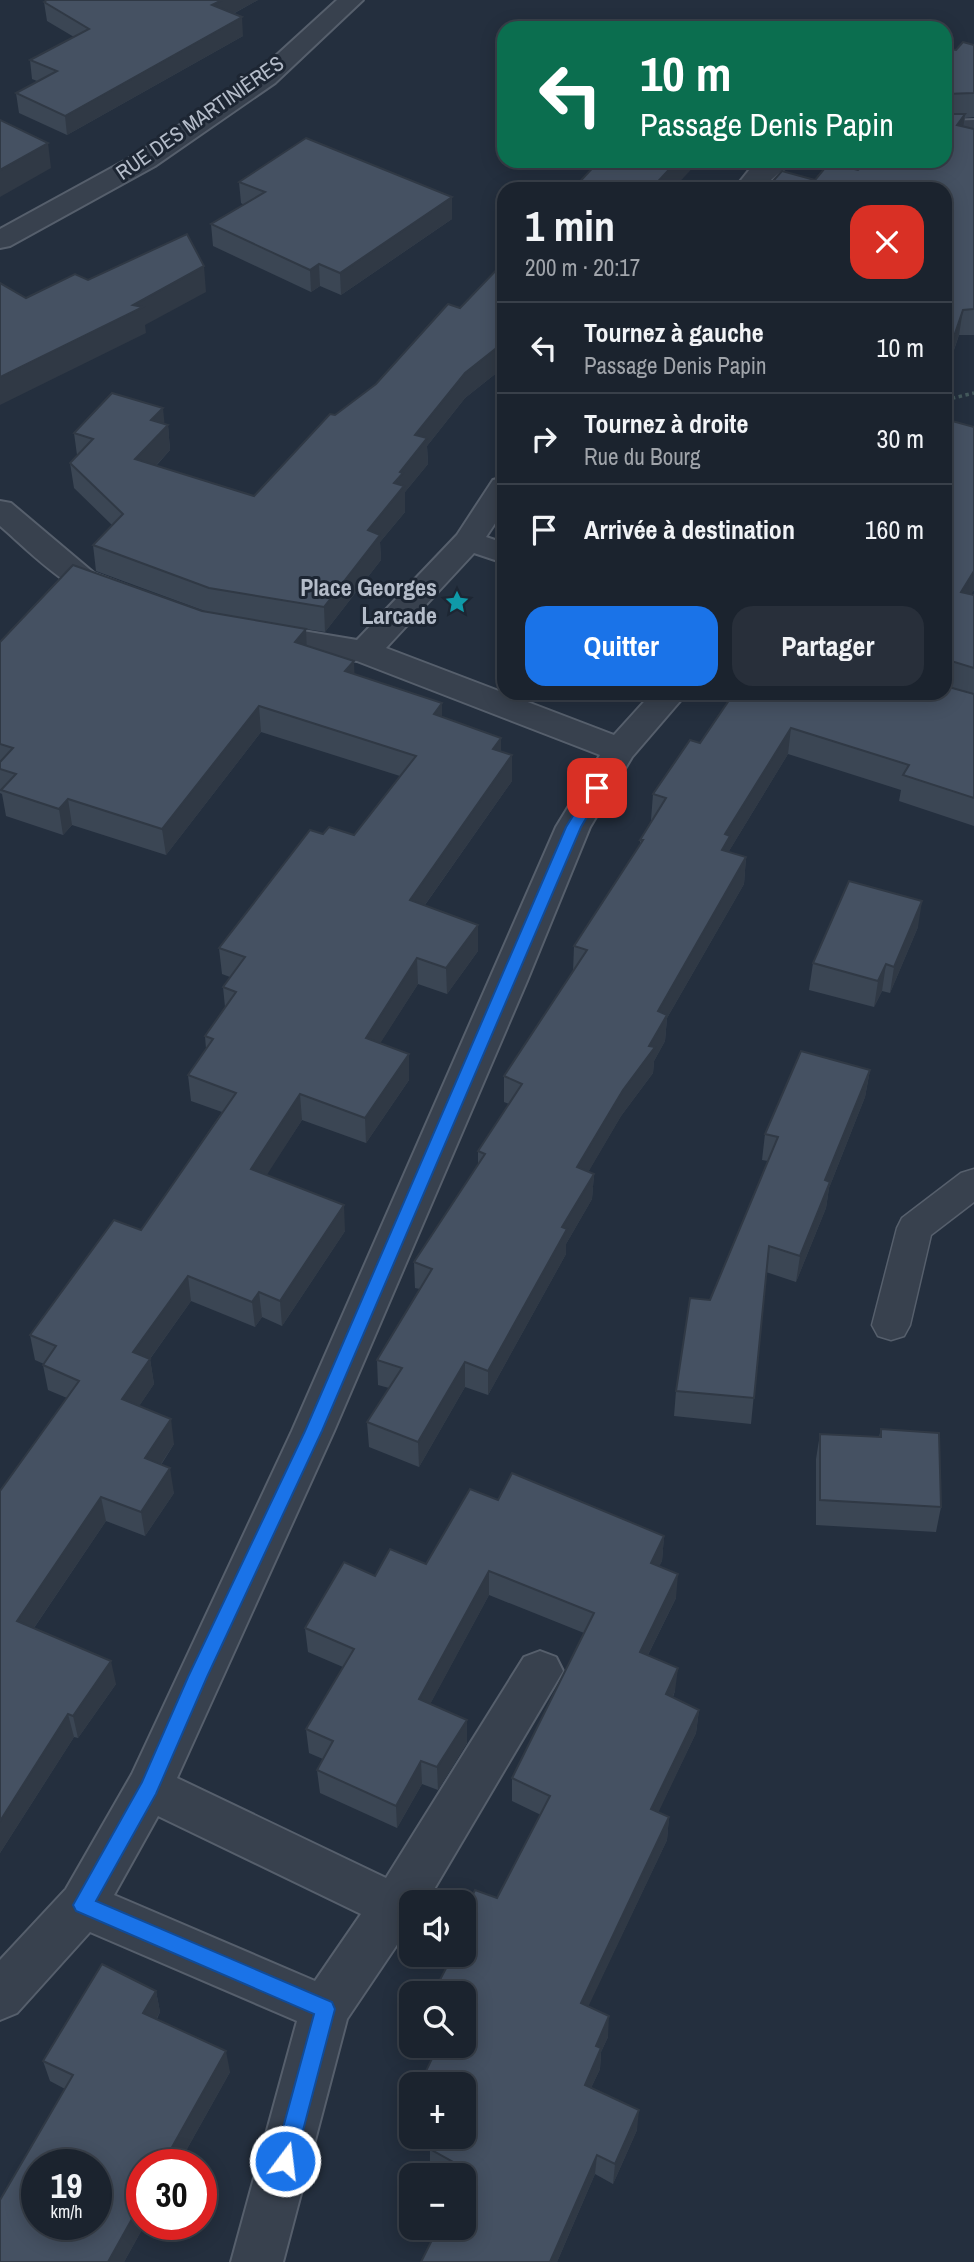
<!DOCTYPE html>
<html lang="fr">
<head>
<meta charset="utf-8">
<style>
	body { margin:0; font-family:"Archivo Narrow",sans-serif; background:#282f3a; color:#f1f3f6; height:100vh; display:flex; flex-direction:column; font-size:26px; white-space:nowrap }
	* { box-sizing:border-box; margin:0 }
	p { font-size:23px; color:#a0a4aa }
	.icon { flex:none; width:38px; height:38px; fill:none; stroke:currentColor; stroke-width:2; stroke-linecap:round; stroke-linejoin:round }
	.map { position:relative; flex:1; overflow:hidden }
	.side { position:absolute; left:497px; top:182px; width:455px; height:518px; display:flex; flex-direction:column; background:#1b232e; border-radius:21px; box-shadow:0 4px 18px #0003,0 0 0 2px #39404a }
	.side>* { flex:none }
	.guide { position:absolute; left:497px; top:21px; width:455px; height:147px; border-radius:21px; box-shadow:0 4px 18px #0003,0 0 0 2px #39404a; background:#0b6e4f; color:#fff; overflow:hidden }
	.controls { position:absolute; left:399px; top:1890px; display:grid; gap:14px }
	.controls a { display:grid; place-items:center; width:77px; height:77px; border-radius:14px; background:#1b232e; box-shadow:0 4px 18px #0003,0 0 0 2px #39404a; font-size:35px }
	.speed { position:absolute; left:21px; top:2149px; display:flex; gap:14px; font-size:35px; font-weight:700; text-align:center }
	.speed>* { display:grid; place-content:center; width:91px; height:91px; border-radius:50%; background:#1b232e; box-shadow:0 4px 18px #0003,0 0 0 2px #39404a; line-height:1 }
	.speed small { font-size:18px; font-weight:400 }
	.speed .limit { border:10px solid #d22; background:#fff; color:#111 }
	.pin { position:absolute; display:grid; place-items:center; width:60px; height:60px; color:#fff; margin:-30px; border-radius:14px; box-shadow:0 4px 10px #0006 }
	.me { position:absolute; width:77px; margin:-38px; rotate:15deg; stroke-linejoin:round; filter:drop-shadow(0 0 5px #0008) }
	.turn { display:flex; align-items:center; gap:24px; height:147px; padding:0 28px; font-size:32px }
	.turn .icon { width:91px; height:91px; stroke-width:2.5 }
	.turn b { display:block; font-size:49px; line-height:60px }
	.round { display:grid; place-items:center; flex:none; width:74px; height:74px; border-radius:21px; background:#282f3a }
	.head { display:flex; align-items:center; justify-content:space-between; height:119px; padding:0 28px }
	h1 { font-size:42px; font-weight:700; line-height:52px }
	.action { display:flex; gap:14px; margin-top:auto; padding:14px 28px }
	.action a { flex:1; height:80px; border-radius:21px; background:#1a73e8; color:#fff; font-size:28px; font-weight:700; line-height:80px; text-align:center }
	.action a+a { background:#282f3a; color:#f1f3f6 }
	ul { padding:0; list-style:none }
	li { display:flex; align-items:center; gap:21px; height:91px; padding:0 28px; border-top:2px solid #39404a }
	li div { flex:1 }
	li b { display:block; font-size:26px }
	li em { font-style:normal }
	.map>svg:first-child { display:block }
</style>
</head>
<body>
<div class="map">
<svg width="974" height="2262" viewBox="0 0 974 2262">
	<rect width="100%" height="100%" fill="#242f3e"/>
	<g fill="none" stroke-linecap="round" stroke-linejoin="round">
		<g stroke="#565f6c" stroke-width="3">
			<path id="lane" d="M 974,1169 L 974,1202 L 931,1235 L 910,1325 L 904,1336 L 891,1340 L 878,1336 L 872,1325 L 897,1228 L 902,1218 L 961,1173 Z"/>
		</g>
		<g stroke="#565f6c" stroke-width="4">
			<g id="street">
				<path d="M 337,0 L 363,0 L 275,83 L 155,166 L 10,246 L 0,248 L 0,229 L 137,154 L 257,73 Z"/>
				<path d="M 974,120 L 974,136 L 945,137 L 945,121 Z"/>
				<path d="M 762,161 L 792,161 L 761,189 L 734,189 L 750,169 Z"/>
				<path d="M 504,477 L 504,510 L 486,537 L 504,543 L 504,563 L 474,553 L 386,648 L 614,735 L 652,693 L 687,693 L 632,757 L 590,827 L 527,981 L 334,1431 L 177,1778 L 386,1878 L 524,1657 L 540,1651 L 556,1657 L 563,1671 L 433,1891 L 425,1902 L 411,1902 L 411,1924 L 347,2019 L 283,2262 L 231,2262 L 297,2021 L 90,1932 L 17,2013 L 0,2020 L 0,1960 L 66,1889 L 132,1774 L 292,1431 L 556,827 L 600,755 L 357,661 L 255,643 L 244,640 L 239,633 L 244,626 L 255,623 L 357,640 L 457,535 L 493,480 ZM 158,1816 L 361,1914 L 315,1981 L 114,1895 Z"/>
				<path d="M 0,501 L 11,503 L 94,573 L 128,586 L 133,593 L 128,600 C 85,611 31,552 0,526 Z"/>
			</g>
		</g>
		<path stroke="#44595c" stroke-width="3.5" stroke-dasharray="3.5 3.5" stroke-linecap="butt" d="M 945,400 L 974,393"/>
		<use href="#lane" fill="#38414e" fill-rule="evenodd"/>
		<use href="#street" fill="#38414e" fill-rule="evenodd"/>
	</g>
	<g fill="#3b4654">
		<path d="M 46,0 L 258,0 L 233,14 L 243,36 L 67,135 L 19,113 L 16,93 L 37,81 L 32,79 L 30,60 L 74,37 L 47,21 L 44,2 Z"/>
		<path d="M 974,45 L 974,117 L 965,118 L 964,126 L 974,129 L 974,335 L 959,335 L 946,374 L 945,189 L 815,180 L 858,170 L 945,161 L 945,48 L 956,50 Z"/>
		<path d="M 239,182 L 452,219 L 341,295 L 320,286 L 311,292 L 213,246 L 211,224 L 244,205 L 241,203 Z"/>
		<path d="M 504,262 L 504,367 L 465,398 L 427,446 L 428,464 L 405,492 L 405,512 L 380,542 L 381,560 L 325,632 L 273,624 L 307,646 L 354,674 L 442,717 L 501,738 L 501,752 L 512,755 L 512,781 L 425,905 L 478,951 L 447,994 L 418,984 L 380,1043 L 409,1054 L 409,1080 L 366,1143 L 302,1120 L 266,1175 L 345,1231 L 282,1326 L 262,1317 L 255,1327 L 191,1301 L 150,1359 L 154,1384 L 139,1406 L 174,1444 L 161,1465 L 174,1493 L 145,1536 L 106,1521 L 34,1628 L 116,1684 L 78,1738 L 74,1737 L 0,1853 L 0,1491 L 67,1398 L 48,1390 L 43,1365 L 44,1364 L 35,1360 L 30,1335 L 141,1230 L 222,1112 L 191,1101 L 188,1075 L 206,1049 L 205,1036 L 225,1007 L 223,987 L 230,977 L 222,974 L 219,948 L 323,834 L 354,835 L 400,776 L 261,732 L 166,855 L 72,825 L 63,835 L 6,816 L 2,794 L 0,793 L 0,642 L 202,611 L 210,613 L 96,571 L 93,545 L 112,525 L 74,488 L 70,463 L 77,455 L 74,433 L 165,424 L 168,425 L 170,450 L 156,466 L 254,496 L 335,415 L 376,384 L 460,308 Z"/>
		<path d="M 945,419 L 974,427 L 974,590 L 971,594 L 974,595 L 974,826 L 899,801 L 901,790 L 788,754 L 729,851 L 729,852 L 746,857 L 744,884 L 667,1018 L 665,1041 L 654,1061 L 653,1073 L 621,1116 L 588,1172 L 594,1174 L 592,1199 L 566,1244 L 566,1254 L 488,1395 L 465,1387 L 419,1467 L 369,1447 L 367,1422 L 389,1388 L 378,1385 L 377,1360 L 420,1289 L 415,1288 L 414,1262 L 478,1165 L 478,1151 L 509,1104 L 504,1102 L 504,1076 L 573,972 L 574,946 L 640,845 L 640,840 L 652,821 L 651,820 L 653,794 L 700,743 L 945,693 Z"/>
		<path d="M 918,927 L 890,993 L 882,991 L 874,1007 L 809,990 L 813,963 Z"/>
		<path d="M 870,1070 L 865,1097 L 829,1188 L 826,1208 L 796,1282 L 766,1272 L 751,1424 L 674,1416 L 676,1391 L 710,1300 L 768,1161 L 762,1160 L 765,1134 Z"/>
		<path d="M 881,1429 L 941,1507 L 936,1532 L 816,1525 L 816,1459 L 820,1434 L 879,1437 Z"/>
		<path d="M 498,1500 L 664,1536 L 662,1561 L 659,1566 L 676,1598 L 648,1655 L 675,1691 L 673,1697 L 699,1710 L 696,1733 L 658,1812 L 669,1817 L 667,1840 L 588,2006 L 608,2037 L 601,2052 L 600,2069 L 591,2088 L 637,2130 L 613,2184 L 595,2174 L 557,2262 L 421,2262 L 432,2241 L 424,2237 L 424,2228 L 464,2228 L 464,2175 L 443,2175 L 430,2169 L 430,2149 L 464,2084 L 427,2084 L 426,2071 L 464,2046 L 449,1963 L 449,1955 L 464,1955 L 497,1898 L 541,1815 L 512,1801 L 512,1778 L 584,1633 L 489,1595 L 430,1704 L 467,1743 L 438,1790 L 422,1784 L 397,1828 L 320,1793 L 317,1770 L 323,1759 L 309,1753 L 306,1729 L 343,1667 L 308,1652 L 305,1628 L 375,1576 L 426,1564 Z"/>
		<path d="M 156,1991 L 160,2012 L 157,2019 L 230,2072 L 178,2165 L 142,2165 L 145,2224 L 124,2262 L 0,2262 L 65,2089 L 50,2081 L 43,2061 Z"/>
	</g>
	<g fill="#303945">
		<path d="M 222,0 L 258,0 L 214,24 L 212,5 Z"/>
		<path d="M 242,17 L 243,36 L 67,135 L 65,116 Z"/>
		<path d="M 965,114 L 962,139 L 957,125 Z"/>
		<path d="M 48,143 L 51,168 L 0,197 L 0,170 Z"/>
		<path d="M 677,161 L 699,161 L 673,189 L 651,189 Z"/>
		<path d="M 452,197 L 452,219 L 341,295 L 340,273 Z"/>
		<path d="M 319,264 L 320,286 L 311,292 L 310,270 Z"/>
		<path d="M 204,266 L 206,292 L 145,325 L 146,333 L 0,405 L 0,377 Z"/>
		<path d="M 963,310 L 959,335 L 945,375 L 945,354 Z"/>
		<path d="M 504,342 L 504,367 L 465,398 L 427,446 L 428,464 L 405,492 L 405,512 L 380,542 L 381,560 L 325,632 L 324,607 L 394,483 L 415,435 L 465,373 Z"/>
		<path d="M 163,408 L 165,428 L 168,425 L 170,450 L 138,485 L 135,459 L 151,420 Z"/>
		<path d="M 974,571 L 974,590 L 956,618 L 961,592 Z"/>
		<path d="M 306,629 L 307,655 L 295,642 Z"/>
		<path d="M 354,661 L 355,687 L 345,671 Z"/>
		<path d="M 442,703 L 442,729 L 434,714 Z"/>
		<path d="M 259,706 L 261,732 L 166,855 L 162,829 Z"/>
		<path d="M 791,728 L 788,754 L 729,851 L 728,862 L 722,850 L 725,834 Z"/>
		<path d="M 501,738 L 501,764 L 493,749 Z"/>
		<path d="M 512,755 L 512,781 L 410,926 L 410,900 Z"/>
		<path d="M 68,799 L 72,825 L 63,835 L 59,809 Z"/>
		<path d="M 746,857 L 744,884 L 667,1018 L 665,1041 L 654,1061 L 653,1073 L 621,1116 L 576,1193 L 577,1167 L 658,1011 Z"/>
		<path d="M 922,901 L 918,927 L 890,993 L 894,967 Z"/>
		<path d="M 478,925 L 478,951 L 447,994 L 446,968 Z"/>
		<path d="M 417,958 L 418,984 L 367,1064 L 366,1038 Z"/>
		<path d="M 886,964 L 882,991 L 874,1007 L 878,981 Z"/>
		<path d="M 409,1054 L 409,1080 L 366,1143 L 365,1118 Z"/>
		<path d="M 870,1070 L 865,1097 L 829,1188 L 826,1208 L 796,1282 L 800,1256 L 825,1180 Z"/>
		<path d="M 300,1094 L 302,1120 L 254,1195 L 251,1169 Z"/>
		<path d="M 594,1174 L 592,1199 L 566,1244 L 566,1254 L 488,1395 L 488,1371 L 562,1227 Z"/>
		<path d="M 344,1205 L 345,1231 L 282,1326 L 280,1301 Z"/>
		<path d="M 188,1276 L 191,1301 L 137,1377 L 133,1352 Z"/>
		<path d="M 259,1292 L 262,1317 L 255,1327 L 252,1302 Z"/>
		<path d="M 150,1359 L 154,1384 L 127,1424 L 122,1399 Z"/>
		<path d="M 465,1362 L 465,1387 L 419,1467 L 418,1442 Z"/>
		<path d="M 171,1419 L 174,1444 L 149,1482 L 145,1458 Z"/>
		<path d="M 170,1468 L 174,1493 L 145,1536 L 141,1512 Z"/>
		<path d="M 101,1497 L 106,1521 L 23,1644 L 17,1621 Z"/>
		<path d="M 664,1536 L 662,1561 L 649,1587 L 651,1563 Z"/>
		<path d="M 489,1571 L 489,1595 L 420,1723 L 419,1699 Z"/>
		<path d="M 678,1574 L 676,1598 L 638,1675 L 640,1652 Z"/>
		<path d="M 111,1661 L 116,1684 L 78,1738 L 73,1716 Z"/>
		<path d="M 678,1668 L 675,1691 L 663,1717 L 666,1694 Z"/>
		<path d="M 699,1710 L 696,1733 L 649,1832 L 651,1809 Z"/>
		<path d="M 68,1714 L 74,1737 L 0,1853 L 0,1821 Z"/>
		<path d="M 467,1720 L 467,1743 L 438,1790 L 437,1767 Z"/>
		<path d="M 421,1761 L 422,1784 L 397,1828 L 396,1806 Z"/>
		<path d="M 669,1817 L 667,1840 L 580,2024 L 581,2003 Z"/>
		<path d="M 156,1991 L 160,2012 L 148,2034 L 143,2013 Z"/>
		<path d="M 609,2016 L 608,2037 L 601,2052 L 600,2069 L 583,2105 L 585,2085 L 596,2046 Z"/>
		<path d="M 226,2051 L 230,2072 L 178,2165 L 162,2165 Z"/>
		<path d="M 639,2110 L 637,2130 L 613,2184 L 615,2164 Z"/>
		<path d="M 597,2155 L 595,2174 L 557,2262 L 550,2262 Z"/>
		<path d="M 142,2201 L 142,2224 L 145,2224 L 124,2262 L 108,2262 Z"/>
	</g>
	<g fill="#455162" stroke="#303945" stroke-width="2" fill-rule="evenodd">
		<path d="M 47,0 L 222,0 L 212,5 L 242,17 L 65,116 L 16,93 L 57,71 L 30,60 L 89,29 L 44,2 Z"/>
		<path d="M 963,42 L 974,45 L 974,93 L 946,94 L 947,114 L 965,114 L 957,125 L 974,129 L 974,309 L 963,310 L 950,348 L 945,354 L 945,189 L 766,189 L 782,171 L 815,180 L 829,163 L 858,170 L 866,161 L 945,161 L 945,48 L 956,50 Z"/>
		<path d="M 0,120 L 48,143 L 0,170 Z"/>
		<path d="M 306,138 L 452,197 L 340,273 L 319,264 L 310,270 L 211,224 L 265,192 L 239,182 Z"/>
		<path d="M 599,161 L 677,161 L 651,189 L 573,189 Z"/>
		<path d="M 187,234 L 204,266 L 133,305 L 143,307 L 0,377 L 0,283 L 26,298 L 75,274 L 88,280 Z"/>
		<path d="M 504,262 L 504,342 L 465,373 L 415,435 L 427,438 L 400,472 L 403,473 L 394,483 L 404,486 L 368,530 L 380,535 L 324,607 L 209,588 L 93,545 L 123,514 L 70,463 L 93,439 L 74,433 L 112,393 L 163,408 L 151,420 L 168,425 L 135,459 L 254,496 L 330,414 L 335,415 L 376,384 L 448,304 L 460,308 Z"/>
		<path d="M 945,419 L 974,427 L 974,571 L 961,592 L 974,595 L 974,668 L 948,660 L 947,664 L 945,664 Z"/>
		<path d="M 73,565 L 202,611 L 306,629 L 295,642 L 354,661 L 345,671 L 442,703 L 434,714 L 501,738 L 493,749 L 512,755 L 410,900 L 478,925 L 446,968 L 417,958 L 366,1038 L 409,1054 L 365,1118 L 300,1094 L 251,1169 L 344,1205 L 280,1301 L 259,1292 L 252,1302 L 188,1276 L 133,1352 L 150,1359 L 122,1399 L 171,1419 L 145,1458 L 170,1468 L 141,1512 L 101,1497 L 17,1621 L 111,1661 L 73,1716 L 68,1714 L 0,1821 L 0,1491 L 79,1381 L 43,1365 L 56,1346 L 30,1335 L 114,1220 L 141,1230 L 236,1093 L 188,1075 L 213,1039 L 205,1036 L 236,992 L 223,987 L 245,957 L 219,948 L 310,830 L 323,834 L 329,827 L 354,835 L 416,756 L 259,706 L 162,829 L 68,799 L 59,809 L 1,790 L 16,774 L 0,769 L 0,762 L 13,748 L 0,744 L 0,642 Z"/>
		<path d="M 945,686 L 974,694 L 974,798 L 903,775 L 909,765 L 791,728 L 725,834 L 730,836 L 722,850 L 746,857 L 658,1011 L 667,1015 L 649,1046 L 655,1047 L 623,1090 L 577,1167 L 594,1174 L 562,1227 L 567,1229 L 488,1371 L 465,1362 L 418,1442 L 367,1422 L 402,1368 L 377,1360 L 432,1269 L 414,1262 L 485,1154 L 478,1151 L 522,1084 L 504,1076 L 587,950 L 574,946 L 643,840 L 640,840 L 666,798 L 653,794 L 690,740 L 700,743 L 734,693 L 945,693 Z"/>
		<path d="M 849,881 L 922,901 L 894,967 L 886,964 L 878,981 L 813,963 Z"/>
		<path d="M 801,1051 L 870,1070 L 825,1180 L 830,1182 L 800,1256 L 769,1246 L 754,1398 L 676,1391 L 690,1298 L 710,1300 L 778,1137 L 765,1134 Z"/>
		<path d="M 881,1429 L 939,1433 L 941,1507 L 820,1500 L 820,1434 L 881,1437 Z"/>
		<path d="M 512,1473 L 664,1536 L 651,1563 L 678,1574 L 640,1652 L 678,1668 L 666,1694 L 699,1710 L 651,1809 L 669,1817 L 581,2003 L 609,2016 L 596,2046 L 601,2048 L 585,2085 L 639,2110 L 615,2164 L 597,2155 L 550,2262 L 421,2262 L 438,2228 L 464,2228 L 464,2175 L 446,2175 L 453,2162 L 430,2149 L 436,2137 L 464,2137 L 464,2084 L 454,2084 L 426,2071 L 438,2046 L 464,2046 L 464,1993 L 433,1993 L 453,1955 L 464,1955 L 464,1912 L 475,1890 L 497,1898 L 550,1796 L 512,1778 L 594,1613 L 489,1571 L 419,1699 L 467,1720 L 437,1767 L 421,1761 L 396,1806 L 317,1770 L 333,1741 L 306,1729 L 354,1649 L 305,1628 L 344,1562 L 375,1576 L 390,1549 L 426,1564 L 470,1489 L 498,1500 Z"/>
		<path d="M 102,1964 L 156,1991 L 143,2013 L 226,2051 L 162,2165 L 142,2165 L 142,2201 L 108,2262 L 0,2262 L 0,2200 L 73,2075 L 43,2061 ZM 37,2165 L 96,2165 L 96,2224 L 37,2224 Z"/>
	</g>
	<path fill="#1a73e8" stroke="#114b97" stroke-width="2" d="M 597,784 L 604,788 L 581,827 L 322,1431 L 207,1677 L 156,1794 L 96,1901 L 332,2002 L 335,2009 L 295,2161 L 292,2168 L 285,2171 L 277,2168 L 274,2161 L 314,2014 L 76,1911 L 73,1905 L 142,1782 L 188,1677 L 305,1431 L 566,827 L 592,785 Z"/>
	<defs>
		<g id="sight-bare" transform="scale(1.89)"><path d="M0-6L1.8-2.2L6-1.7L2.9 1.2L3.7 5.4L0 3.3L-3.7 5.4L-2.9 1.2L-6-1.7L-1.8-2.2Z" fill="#0f9aa8" stroke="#1d2633" stroke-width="2.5" paint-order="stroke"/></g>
	</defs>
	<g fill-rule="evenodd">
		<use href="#sight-bare" x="457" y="602"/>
	</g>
	<g text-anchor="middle" stroke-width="6" stroke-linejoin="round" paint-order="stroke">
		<g font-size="21" fill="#b4bcc9" stroke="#1d2633">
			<text transform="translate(200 118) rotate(-35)" y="7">RUE DES MARTINIÈRES</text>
		</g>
		<g font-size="24" font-weight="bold" fill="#b4bcc9" stroke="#1d2633" text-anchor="end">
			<text x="437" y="596">Place Georges<tspan x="437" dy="28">Larcade</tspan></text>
		</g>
	</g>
</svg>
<div class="controls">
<a><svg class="icon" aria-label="sound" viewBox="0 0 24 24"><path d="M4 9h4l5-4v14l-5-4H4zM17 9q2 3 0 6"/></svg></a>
<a><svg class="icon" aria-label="search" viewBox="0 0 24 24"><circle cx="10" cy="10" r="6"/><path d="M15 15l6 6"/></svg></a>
<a>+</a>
<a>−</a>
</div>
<div class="speed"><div>19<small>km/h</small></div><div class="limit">30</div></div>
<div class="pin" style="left:597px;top:788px;background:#d93025"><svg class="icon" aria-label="arrive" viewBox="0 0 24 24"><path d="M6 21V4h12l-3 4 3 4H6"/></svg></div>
<svg class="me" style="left:285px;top:2161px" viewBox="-20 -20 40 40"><circle r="17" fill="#1a73e8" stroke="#fff" stroke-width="3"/><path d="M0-11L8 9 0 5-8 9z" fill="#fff"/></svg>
<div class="guide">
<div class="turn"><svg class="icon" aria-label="left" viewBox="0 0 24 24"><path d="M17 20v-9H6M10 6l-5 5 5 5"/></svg><div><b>10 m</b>Passage Denis Papin</div></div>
</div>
<section class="side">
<div class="head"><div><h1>1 min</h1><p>200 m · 20:17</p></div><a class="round" style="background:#d93025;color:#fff"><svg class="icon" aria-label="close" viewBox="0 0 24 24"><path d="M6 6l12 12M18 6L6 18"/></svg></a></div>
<ul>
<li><svg class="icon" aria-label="left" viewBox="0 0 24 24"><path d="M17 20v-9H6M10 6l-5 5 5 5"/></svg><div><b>Tournez à gauche</b><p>Passage Denis Papin</p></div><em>10 m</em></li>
<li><svg class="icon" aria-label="right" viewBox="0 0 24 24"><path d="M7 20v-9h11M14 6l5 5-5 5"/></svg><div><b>Tournez à droite</b><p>Rue du Bourg</p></div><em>30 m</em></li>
<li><svg class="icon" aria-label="arrive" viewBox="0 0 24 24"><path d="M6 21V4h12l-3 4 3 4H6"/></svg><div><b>Arrivée à destination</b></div><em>160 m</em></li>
</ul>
<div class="action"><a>Quitter</a><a>Partager</a></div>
</section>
</div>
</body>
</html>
